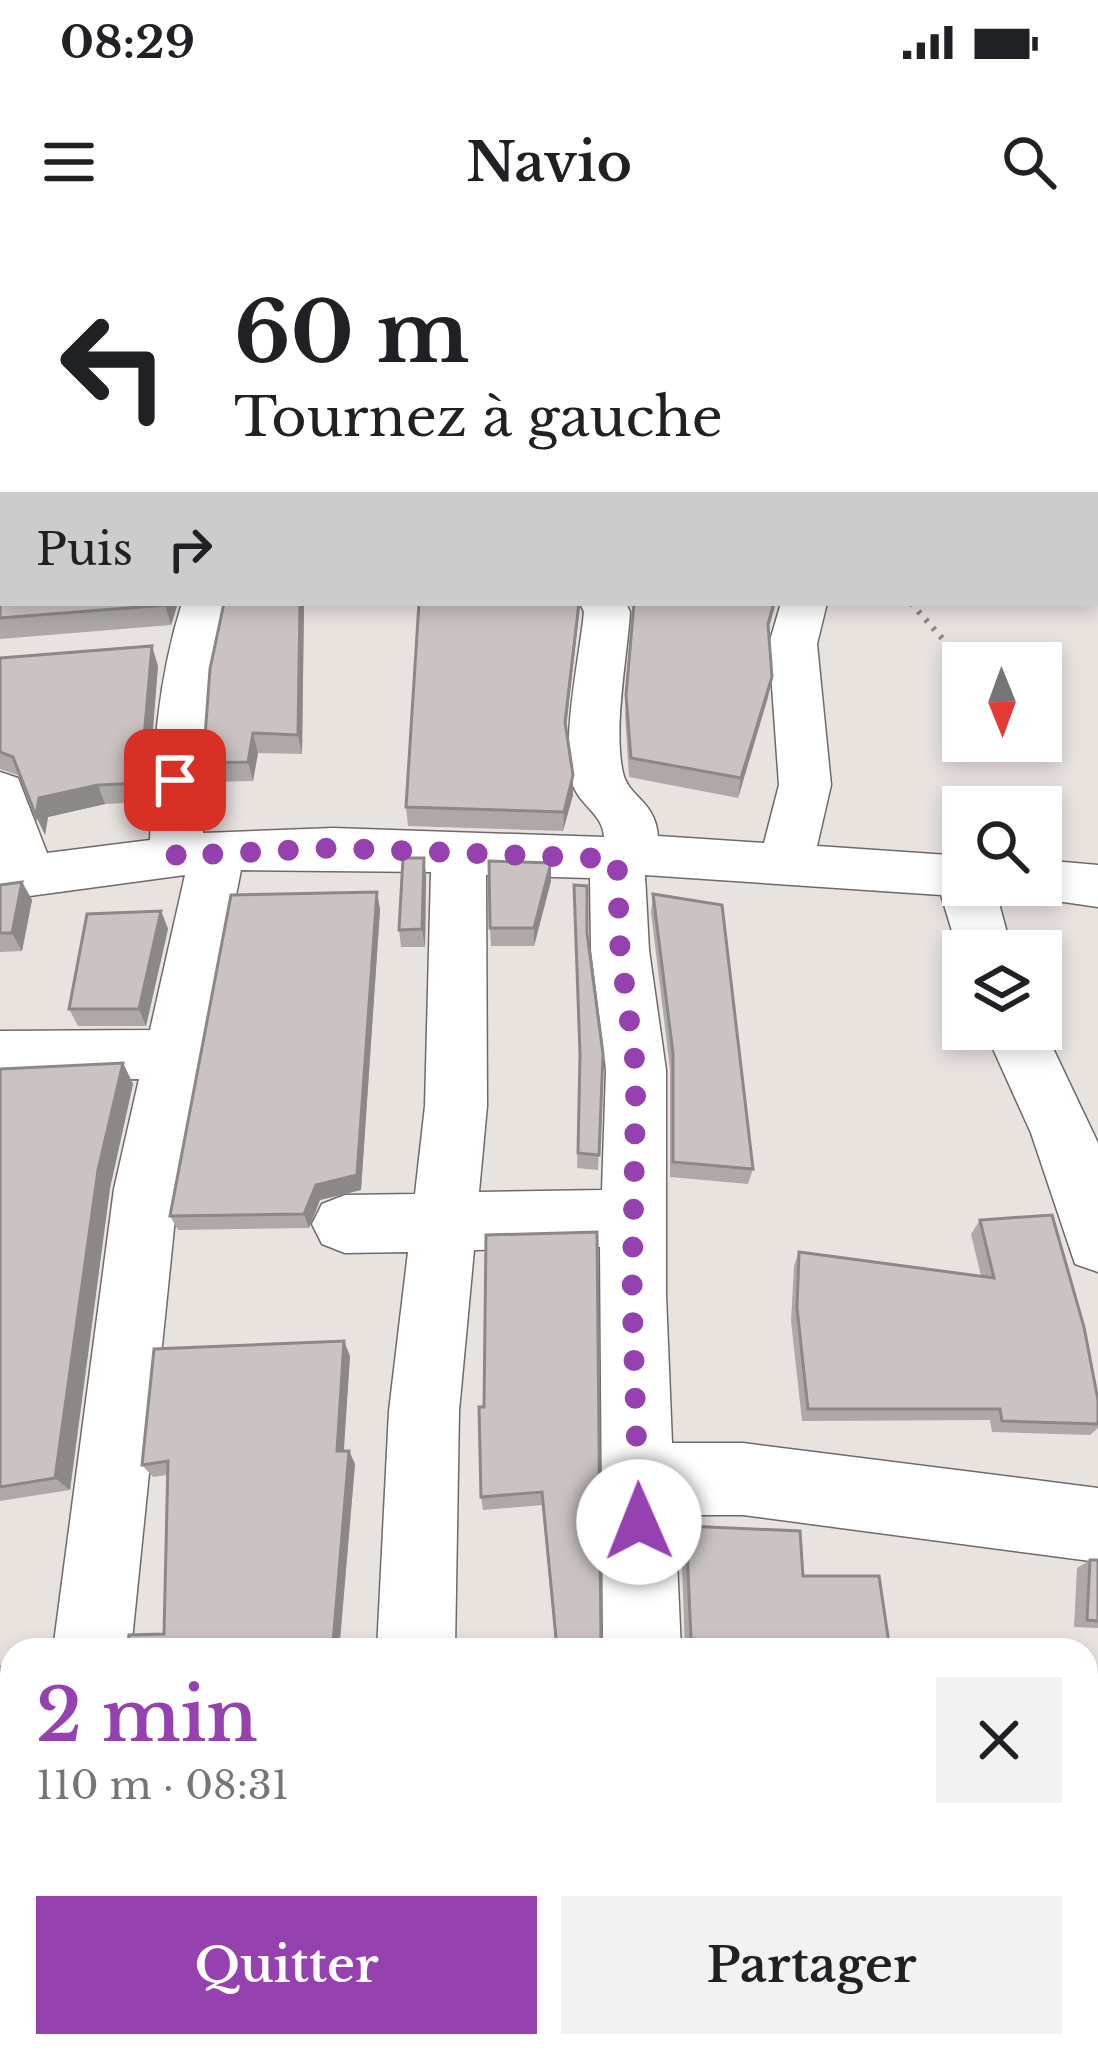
<!DOCTYPE html>
<html lang="fr">
<head>
<meta charset="utf-8">
<style>
	body { margin:0; font-family:"Libre Baskerville",serif; background:#f2f2f2; color:#202124; height:100vh; display:flex; flex-direction:column; font-size:45px; white-space:nowrap }
	* { box-sizing:border-box; margin:0 }
	p { font-size:39px; color:#757577 }
	.icon { flex:none; width:66px; height:66px; fill:none; stroke:currentColor; stroke-width:2; stroke-linecap:round; stroke-linejoin:round }
	.map { position:relative; flex:1; overflow:hidden }
	.drawer { position:absolute; left:0px; top:1398px; width:1098px; height:420px; display:flex; flex-direction:column; background:#fff; border-radius:36px 36px 0 0; box-shadow:0 6px 18px #0003 }
	.drawer>* { flex:none }
	.banner { position:absolute; left:0px; top:0px; width:1098px; height:366px; box-shadow:0 6px 18px #0003; background:#fff; color:#202124; overflow:hidden }
	.needle { width:78px; rotate:179deg }
	.tools { position:absolute; left:942px; top:402px; display:grid; gap:24px }
	.tools a { display:grid; place-items:center; width:120px; height:120px; border-radius:0px; background:#fff; box-shadow:0 6px 18px #0003; font-size:60px }
	.pin { position:absolute; display:grid; place-items:center; width:102px; height:102px; color:#fff; margin:-51px; border-radius:24px; box-shadow:0 6px 18px #0006 }
	.me { position:absolute; width:132px; margin:-66px; rotate:359deg; stroke-linejoin:round; filter:drop-shadow(0 0 9px #0008) }
	.turn { display:flex; align-items:center; gap:42px; height:252px; padding:0 36px; font-size:54px }
	.turn .icon { width:156px; height:156px; stroke-width:2.5 }
	.turn b { display:block; font-size:84px; line-height:102px }
	.then { display:flex; align-items:center; height:114px; padding:0 36px; background:#0003; gap:24px; font-size:45px }
	.round { display:grid; place-items:center; flex:none; width:126px; height:126px; border-radius:0px; background:#f2f2f2 }
	.head { display:flex; align-items:center; justify-content:space-between; height:204px; padding:0 36px }
	h1 { font-size:72px; font-weight:600; line-height:90px; color:#9542b0 }
	.primary-button { display:flex; gap:24px; margin-top:auto; padding:24px 36px }
	.primary-button a { flex:1; height:138px; border-radius:0px; background:#9542b0; color:#fff; font-size:48px; font-weight:600; line-height:138px; text-align:center }
	.primary-button a+a { background:#f2f2f2; color:#202124 }
	.status { display:flex; justify-content:space-between; align-items:center; height:84px; padding:0 60px; background:#fff; direction:ltr }
	.status svg { height:33px; fill:currentColor }
	header { display:flex; justify-content:space-between; align-items:center; height:156px; padding:0 36px; background:#fff; font-size:54px; font-weight:600 }
	.map>svg:first-child { display:block }
</style>
</head>
<body>
<div class="status"><b>08:29</b><svg viewBox="0 0 49 12"><path d="M0 12V9h3v3zM5 12V6h3v6zM10 12V3h3v9zM15 12V0h3v12zM26 1h20v11H26zM47 4h2v5h-2z"/></svg></div>
<header><svg class="icon" aria-label="menu" viewBox="0 0 24 24"><path d="M4 6h16M4 12h16M4 18h16"/></svg>Navio<svg class="icon" aria-label="search" viewBox="0 0 24 24"><circle cx="10" cy="10" r="6"/><path d="M15 15l6 6"/></svg></header>
<div class="map">
<svg width="1098" height="1818" viewBox="0 0 1098 1818">
	<rect width="100%" height="100%" fill="#e9e3e0"/>
	<g fill="none" stroke-linecap="round" stroke-linejoin="round">
		<g stroke="#6f6a68" stroke-width="3">
			<g id="minor">
				<path d="M 822,0 L 858,0 L 821,3 Z"/>
				<path d="M 182,363 L 228,363 C 206,440 205,513 203,593 L 333,588 L 604,597 C 603,573 578,565 572,542 C 562,494 579,421 584,372 L 580,363 L 626,363 L 630,372 C 627,419 613,488 623,533 C 629,558 655,560 658,596 L 764,603 L 779,545 L 769,404 L 781,363 L 827,363 L 817,404 L 831,545 L 817,606 L 963,616 L 963,645 L 994,645 L 1012,711 L 963,711 L 963,727 L 941,655 L 645,635 L 649,710 L 666,830 L 666,1055 L 672,1203 L 743,1203 L 1098,1248 L 1098,1322 L 743,1275 L 675,1275 L 681,1410 L 603,1410 L 600,1007 L 474,1010 L 459,1171 L 455,1410 L 377,1410 L 389,1171 L 408,1012 L 345,1013 L 322,1004 L 312,984 L 322,964 L 345,955 L 415,954 L 425,866 L 431,632 L 241,630 L 178,949 L 131,1410 L 53,1410 L 114,949 L 139,839 L 0,841 L 0,791 L 150,790 L 185,635 L 0,660 L 0,532 L 18,538 L 47,613 L 150,600 C 153,517 157,442 182,363 ZM 486,635 L 590,638 L 591,710 L 606,830 L 602,950 L 479,952 L 487,866 Z"/>
				<path d="M 1041,620 L 1098,625 L 1098,667 L 1022,656 L 1016,645 L 1041,645 Z"/>
				<path d="M 1041,783 L 1098,903 L 1098,1032 L 1075,1024 L 1031,893 L 984,789 L 1041,789 Z"/>
				<path d="M 12,1780 L 12,1806 L 91,1806 L 90,1818 L 0,1818 Z"/>
				<path d="M 258,1806 L 390,1806 L 385,1818 L 253,1818 Z"/>
				<path d="M 394,1806 L 507,1806 L 512,1818 L 399,1818 Z"/>
				<path d="M 568,1806 L 660,1806 L 655,1818 L 563,1818 Z"/>
			</g>
		</g>
		<g stroke="#8c8785" stroke-width="6" stroke-dasharray="3 8" stroke-linecap="butt">
			<path d="M 911,363 L 964,423"/>
			<path d="M 1027,501 L 1033,508"/>
		</g>
		<use href="#minor" fill="#fff" fill-rule="evenodd"/>
	</g>
	<g fill="#aea8a7">
		<path d="M 3,3 L 178,363 L 171,385 L 0,399 L 0,6 Z"/>
		<path d="M 1095,204 L 1098,213 L 1098,365 L 1059,363 L 1095,363 Z"/>
		<path d="M 224,363 L 304,363 L 302,514 L 258,513 L 253,541 L 209,542 L 203,523 Z"/>
		<path d="M 580,363 L 566,490 L 573,555 L 563,591 L 408,586 L 406,567 Z"/>
		<path d="M 629,363 L 776,363 L 768,391 L 768,457 L 738,558 L 629,537 L 625,475 L 634,370 Z"/>
		<path d="M 0,418 L 158,426 L 147,562 L 105,564 L 48,577 L 45,595 L 20,536 L 0,529 Z"/>
		<path d="M 424,618 L 426,636 L 425,707 L 401,707 L 399,690 Z"/>
		<path d="M 551,623 L 551,641 L 534,706 L 491,706 L 490,688 Z"/>
		<path d="M 22,642 L 32,660 L 22,711 L 0,712 L 0,645 Z"/>
		<path d="M 574,645 L 587,693 L 603,814 L 598,930 L 577,928 L 580,830 Z"/>
		<path d="M 377,652 L 380,670 L 361,950 L 320,960 L 309,988 L 178,990 L 170,976 Z"/>
		<path d="M 653,654 L 753,929 L 748,944 L 670,937 L 670,829 L 651,672 Z"/>
		<path d="M 161,671 L 168,689 L 146,786 L 78,786 L 69,769 Z"/>
		<path d="M 123,823 L 133,844 L 110,948 L 70,1250 L 0,1261 L 0,829 Z"/>
		<path d="M 980,980 L 1098,1160 L 1098,1188 L 1090,1195 L 992,1192 L 990,1180 L 802,1181 L 791,1081 L 794,1026 L 799,1012 L 981,1036 L 971,994 Z"/>
		<path d="M 486,995 L 601,1403 L 600,1410 L 556,1410 L 542,1265 L 483,1270 L 481,1257 L 484,1167 Z"/>
		<path d="M 350,1116 L 343,1211 L 349,1211 L 355,1224 L 340,1402 L 374,1406 L 376,1410 L 127,1410 L 164,1394 L 167,1235 L 153,1237 L 142,1225 Z"/>
		<path d="M 686,1286 L 803,1336 L 890,1410 L 685,1409 L 681,1300 Z"/>
		<path d="M 1090,1320 L 1098,1320 L 1098,1388 L 1074,1387 L 1077,1328 Z"/>
	</g>
	<g fill="#8d8888">
		<path d="M 165,363 L 178,363 L 171,385 L 165,365 Z"/>
		<path d="M 300,363 L 304,363 L 302,514 L 298,495 Z"/>
		<path d="M 579,363 L 579,373 L 564,502 L 565,482 Z"/>
		<path d="M 152,406 L 158,426 L 147,562 L 140,543 Z"/>
		<path d="M 772,437 L 768,457 L 738,558 L 741,538 Z"/>
		<path d="M 253,493 L 258,513 L 253,541 L 248,522 Z"/>
		<path d="M 573,535 L 573,555 L 563,591 L 564,572 Z"/>
		<path d="M 98,545 L 105,564 L 48,577 L 45,595 L 36,576 L 39,558 Z"/>
		<path d="M 424,618 L 426,636 L 425,707 L 422,689 Z"/>
		<path d="M 551,623 L 551,641 L 534,706 L 534,688 Z"/>
		<path d="M 22,642 L 32,660 L 22,711 L 12,693 Z"/>
		<path d="M 377,652 L 380,670 L 361,950 L 320,960 L 309,988 L 304,974 Z"/>
		<path d="M 161,671 L 168,689 L 146,786 L 139,769 Z"/>
		<path d="M 123,823 L 133,844 L 110,948 L 70,1250 L 55,1238 L 98,930 Z"/>
		<path d="M 344,1101 L 350,1116 L 343,1224 L 337,1211 Z"/>
		<path d="M 349,1211 L 355,1224 L 339,1410 L 333,1403 Z"/>
	</g>
	<g fill="#cac3c2" stroke="#8d8888" stroke-width="3">
		<path d="M 5,0 L 749,0 L 749,3 L 3,3 L 3,363 L 165,363 L 165,365 L 0,378 L 0,6 Z"/>
		<path d="M 845,0 L 1030,0 L 1031,3 L 846,3 Z"/>
		<path d="M 1095,204 L 1098,213 L 1098,345 L 1095,344 Z"/>
		<path d="M 224,363 L 300,363 L 298,495 L 253,493 L 248,522 L 203,523 L 210,429 Z"/>
		<path d="M 419,363 L 579,363 L 565,482 L 573,535 L 564,572 L 406,567 Z"/>
		<path d="M 634,363 L 774,363 L 768,384 L 772,437 L 741,538 L 631,518 L 626,455 Z"/>
		<path d="M 152,406 L 140,543 L 98,545 L 39,558 L 36,576 L 13,517 L 0,512 L 0,418 Z"/>
		<path d="M 403,618 L 424,618 L 422,689 L 399,690 Z"/>
		<path d="M 489,621 L 551,623 L 534,688 L 490,688 Z"/>
		<path d="M 22,642 L 12,693 L 0,693 L 0,645 Z"/>
		<path d="M 574,645 L 587,646 L 587,693 L 603,814 L 599,915 L 578,913 L 580,814 Z"/>
		<path d="M 377,652 L 357,935 L 316,945 L 304,974 L 170,976 L 231,655 Z"/>
		<path d="M 653,654 L 722,665 L 753,929 L 673,922 L 673,813 Z"/>
		<path d="M 161,671 L 139,769 L 69,769 L 87,674 Z"/>
		<path d="M 123,823 L 98,930 L 55,1238 L 0,1247 L 0,829 Z"/>
		<path d="M 1052,975 L 1084,1087 L 1098,1160 L 1098,1184 L 1002,1181 L 1000,1169 L 808,1169 L 797,1068 L 799,1012 L 994,1038 L 980,980 Z"/>
		<path d="M 597,992 L 601,1403 L 557,1408 L 542,1252 L 481,1257 L 479,1167 L 484,1167 L 486,995 Z"/>
		<path d="M 344,1101 L 337,1211 L 349,1211 L 333,1403 L 367,1401 L 374,1406 L 374,1410 L 127,1410 L 129,1395 L 164,1394 L 168,1221 L 142,1225 L 154,1109 Z"/>
		<path d="M 686,1286 L 800,1291 L 803,1336 L 879,1336 L 890,1410 L 728,1410 L 728,1401 L 691,1399 Z"/>
		<path d="M 1090,1320 L 1098,1320 L 1098,1381 L 1087,1380 Z"/>
		<path d="M 12,1426 L 12,1740 L 11,1750 L 0,1751 L 0,1427 Z"/>
		<path d="M 1087,1756 L 1098,1807 L 1098,1818 L 664,1818 L 668,1810 L 605,1806 L 1086,1806 Z"/>
	</g>
	<g fill="none" stroke-linecap="round" stroke-linejoin="round">
		<path stroke="#9542b0" stroke-width="21" stroke-dasharray="0 37.8" d="M 175,540 L 180,588 L 176,616 L 333,608 L 617,619 L 620,710 L 636,830 L 632,1055 L 639,1282"/>
	</g>
</svg>
<div class="tools">
<a><svg class="needle" viewBox="-14 -14 28 28"><path d="M0-13l5 13h-10z" fill="#e53935"/><path d="M0 13l5-13h-10z" fill="#757577"/></svg></a>
<a><svg class="icon" aria-label="search" viewBox="0 0 24 24"><circle cx="10" cy="10" r="6"/><path d="M15 15l6 6"/></svg></a>
<a><svg class="icon" aria-label="layers" viewBox="0 0 24 24"><path d="M12 4l9 5-9 5-9-5zM3 14l9 5 9-5"/></svg></a>
</div>
<div class="pin" style="left:175px;top:540px;background:#d93025"><svg class="icon" aria-label="arrive" viewBox="0 0 24 24"><path d="M6 21V4h12l-3 4 3 4H6"/></svg></div>
<svg class="me" style="left:639px;top:1282px" viewBox="-20 -20 40 40"><circle r="19" fill="#fff"/><path d="M0-13L10 11 0 6-10 11z" fill="#9542b0"/></svg>
<div class="banner">
<div class="turn"><svg class="icon" aria-label="left" viewBox="0 0 24 24"><path d="M17 20v-9H6M10 6l-5 5 5 5"/></svg><div><b>60 m</b>Tournez à gauche</div></div>
<div class="then">Puis<svg class="icon" aria-label="right" viewBox="0 0 24 24"><path d="M7 20v-9h11M14 6l5 5-5 5"/></svg></div>
</div>
<section class="drawer">
<div class="head"><div><h1>2 min</h1><p>110 m · 08:31</p></div><a class="round"><svg class="icon" aria-label="close" viewBox="0 0 24 24"><path d="M6 6l12 12M18 6L6 18"/></svg></a></div>
<div class="primary-button"><a>Quitter</a><a>Partager</a></div>
</section>
</div>
</body>
</html>
